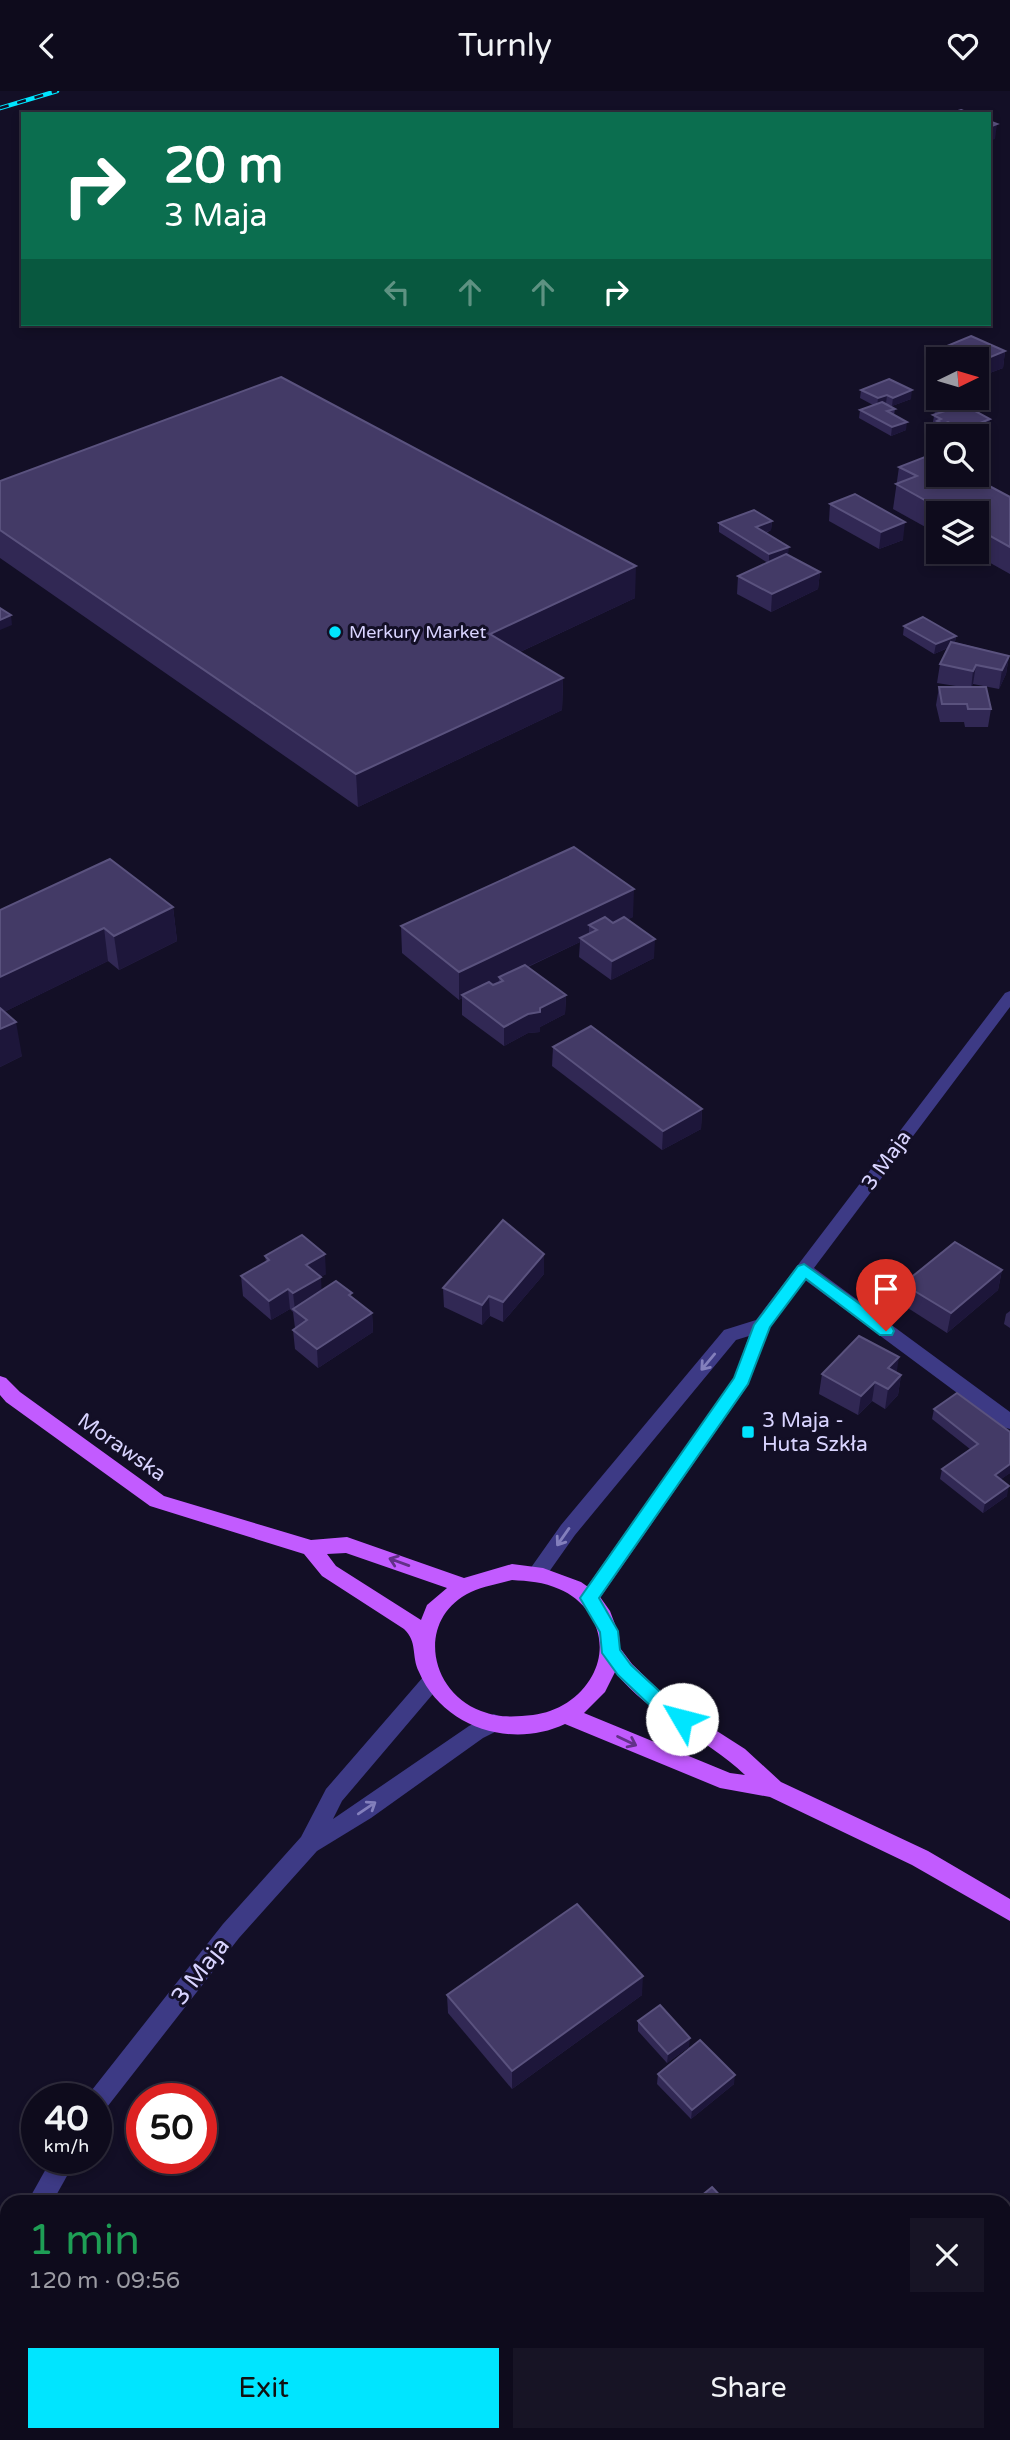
<!DOCTYPE html>
<html lang="en">
<head>
<meta charset="utf-8">
<style>
	body { margin:0; font-family:"Varela Round",sans-serif; background:#171425; color:#f1f3f6; height:100vh; display:flex; flex-direction:column; font-size:26px; white-space:nowrap }
	* { box-sizing:border-box; margin:0 }
	p { font-size:23px; color:#9b9ba3 }
	.icon { flex:none; width:38px; height:38px; fill:none; stroke:currentColor; stroke-width:2; stroke-linecap:round; stroke-linejoin:round }
	.map { position:relative; flex:1; overflow:hidden }
	.details { position:absolute; left:0px; top:2104px; width:1012px; height:247px; display:flex; flex-direction:column; background:#0e0b1c; border-radius:21px 21px 0 0; box-shadow:0 4px 10px #0003,0 0 0 2px #2e2b3b }
	.details>* { flex:none }
	.banner { position:absolute; left:21px; top:21px; width:970px; height:214px; border-radius:0px; box-shadow:0 4px 10px #0003,0 0 0 2px #2e2b3b; background:#0b6e4f; color:#fff; overflow:hidden }
	.needle { width:46px; rotate:85deg }
	.controls { position:absolute; left:926px; top:256px; display:grid; gap:14px }
	.controls a { display:grid; place-items:center; width:63px; height:63px; border-radius:0px; background:#0e0b1c; box-shadow:0 4px 10px #0003,0 0 0 2px #2e2b3b; font-size:35px }
	.speed { position:absolute; left:21px; top:1992px; display:flex; gap:14px; font-size:35px; font-weight:700; text-align:center }
	.speed>* { display:grid; place-content:center; width:91px; height:91px; border-radius:50%; background:#0e0b1c; box-shadow:0 4px 10px #0003,0 0 0 2px #2e2b3b; line-height:1 }
	.speed small { font-size:18px; font-weight:400 }
	.speed .limit { border:10px solid #d22; background:#fff; color:#111 }
	.pin { position:absolute; display:grid; place-items:center; width:60px; height:60px; color:#fff; margin:-72px -30px; border-radius:50% 50% 50% 0; rotate:-45deg; box-shadow:0 0 7px #0007 }
	.pin .icon { rotate:45deg }
	.me { position:absolute; width:77px; margin:-38px; rotate:307deg; stroke-linejoin:round; filter:drop-shadow(0 0 5px #0008) }
	.turn { display:flex; align-items:center; gap:24px; height:147px; padding:0 28px; font-size:32px }
	.turn .icon { width:91px; height:91px; stroke-width:2.5 }
	.turn b { display:block; font-size:49px; line-height:60px }
	.lanes { display:flex; align-items:center; height:66px; padding:0 28px; background:#0003; justify-content:center; gap:35px; direction:ltr }
	.lanes .off { opacity:.35 }
	.round { display:grid; place-items:center; flex:none; width:74px; height:74px; border-radius:0px; background:#171425 }
	.headline { display:flex; align-items:center; justify-content:space-between; height:119px; padding:0 28px }
	h1 { font-size:42px; font-weight:600; line-height:52px; color:#1e9e55 }
	.primary-button { display:flex; gap:14px; margin-top:auto; padding:14px 28px }
	.primary-button a { flex:1; height:80px; border-radius:0px; background:#00e5ff; color:#111; font-size:28px; font-weight:600; line-height:80px; text-align:center }
	.primary-button a+a { background:#171425; color:#f1f3f6 }
	header { display:flex; justify-content:space-between; align-items:center; height:91px; padding:0 28px; background:#0e0b1c; font-size:32px; font-weight:600 }
	.map>svg:first-child { display:block }
</style>
</head>
<body>
<header><svg class="icon" aria-label="back" viewBox="0 0 24 24"><path d="M15 5l-7 7 7 7"/></svg>Turnly<svg class="icon" aria-label="heart" viewBox="0 0 24 24"><path d="M12 20l-8-8c-3-5 5-10 8-4 3-6 11-1 8 4z"/></svg></header>
<div class="map">
<svg width="1010" height="2349" viewBox="0 0 1010 2349">
	<rect width="100%" height="100%" fill="#130f26"/>
	<g fill="none" stroke-linecap="round" stroke-linejoin="round">
		<g fill="#3d3a85" fill-rule="evenodd">
			<path d="M 1010,900 L 1010,916 L 814,1177 L 1010,1321 L 1010,1338 L 1003,1336 L 805,1189 L 770,1236 L 748,1294 L 596,1513 L 589,1515 L 582,1513 L 579,1507 L 734,1287 L 749,1245 L 736,1249 L 575,1444 L 544,1488 L 537,1491 L 530,1488 L 527,1483 L 530,1478 L 561,1434 L 724,1239 L 756,1229 L 1005,902 Z"/>
			<path d="M 431,1583 L 438,1585 L 441,1591 L 438,1597 L 342,1710 L 333,1728 L 469,1635 L 494,1623 L 501,1626 L 504,1632 L 501,1638 L 483,1647 L 371,1727 L 317,1760 L 239,1847 L 104,2020 L 96,2023 L 96,2007 L 86,2007 L 88,2004 L 223,1833 L 301,1746 L 326,1698 L 424,1585 Z"/>
			<path d="M 52,2067 L 77,2067 L 53,2110 L 28,2110 Z"/>
			<path d="M 7,2157 L 7,2190 L 0,2193 L 0,2160 Z"/>
		</g>
		<path fill="#c25bff" fill-rule="evenodd" d="M 0,1285 L 6,1287 L 20,1301 L 164,1405 L 311,1449 L 347,1446 L 464,1487 L 512,1473 L 543,1477 L 581,1491 L 598,1503 L 610,1520 L 619,1544 L 620,1557 L 632,1573 L 670,1610 L 745,1658 L 781,1691 L 928,1760 L 1010,1808 L 1010,1830 L 912,1774 L 770,1706 L 720,1697 L 565,1633 C 512,1658 443,1637 419,1581 C 411,1565 418,1551 404,1538 L 322,1485 L 304,1463 L 150,1415 L 6,1311 L 0,1304 ZM 346,1462 L 447,1497 L 427,1514 L 421,1529 L 336,1475 L 327,1463 ZM 512,1489 C 528,1490 544,1491 559,1498 C 593,1512 611,1551 592,1585 C 580,1607 557,1621 533,1624 C 514,1626 499,1627 481,1620 C 428,1600 416,1527 471,1501 C 484,1495 499,1493 512,1489 ZM 615,1581 C 651,1626 705,1646 745,1684 L 730,1682 L 584,1622 L 605,1601 Z"/>
		<g stroke="#00e5ff" stroke-width="4.5">
			<path id="rail" d="M 0,17 L 57,0"/>
		</g>
		<use href="#rail" stroke="#130f26" stroke-width="2.5" stroke-dasharray="9" stroke-linecap="butt"/>
	</g>
	<g fill="#312854">
		<path d="M 1005,260 L 1003,277 L 979,286 L 976,285 L 976,268 L 938,268 L 938,283 L 928,278 L 930,262 Z"/>
		<path d="M 861,299 L 911,308 L 892,315 L 885,313 L 895,318 L 894,324 L 906,339 L 891,345 L 859,327 L 860,319 L 873,314 L 860,307 Z"/>
		<path d="M 953,308 L 988,345 L 938,345 L 938,349 L 935,347 L 935,343 L 931,341 L 936,315 Z"/>
		<path d="M 899,376 L 1010,406 L 1010,483 L 969,460 L 976,460 L 976,422 L 938,422 L 938,443 L 893,418 Z"/>
		<path d="M 0,390 L 635,507 L 520,561 L 563,587 L 562,619 L 358,716 L 0,467 Z"/>
		<path d="M 830,413 L 903,449 L 879,458 L 829,430 Z"/>
		<path d="M 772,430 L 771,439 L 766,442 L 788,464 L 820,481 L 818,498 L 771,521 L 737,503 L 738,485 L 768,472 L 719,441 L 719,432 Z"/>
		<path d="M 904,535 L 956,545 L 955,551 L 1009,565 L 1006,583 L 999,598 L 973,593 L 971,596 L 991,618 L 988,636 L 965,636 L 964,631 L 940,631 L 936,614 L 939,596 L 962,596 L 937,592 L 940,573 L 948,557 L 934,563 L 903,544 Z"/>
		<path d="M 173,816 L 177,850 L 119,879 L 108,870 L 4,921 L 22,965 L 0,976 L 0,819 Z"/>
		<path d="M 633,826 L 628,828 L 654,867 L 611,889 L 579,866 L 580,851 L 528,876 L 566,904 L 565,923 L 540,936 L 540,941 L 528,942 L 504,955 L 462,924 L 462,907 L 459,909 L 402,862 L 401,835 Z"/>
		<path d="M 553,956 L 702,1018 L 701,1038 L 662,1059 L 552,975 Z"/>
		<path d="M 265,1165 L 326,1183 L 320,1186 L 321,1199 L 352,1207 L 372,1222 L 373,1241 L 318,1277 L 295,1258 L 293,1239 L 295,1237 L 293,1221 L 290,1218 L 271,1229 L 243,1205 L 241,1185 L 266,1171 Z"/>
		<path d="M 1002,1179 L 998,1199 L 947,1242 L 900,1212 L 903,1193 Z"/>
		<path d="M 544,1183 L 503,1231 L 490,1225 L 482,1234 L 444,1216 L 443,1197 Z"/>
		<path d="M 1010,1220 L 1010,1237 L 1004,1233 L 1006,1223 Z"/>
		<path d="M 896,1282 L 901,1284 L 898,1304 L 885,1318 L 872,1310 L 858,1324 L 819,1303 L 822,1283 Z"/>
		<path d="M 934,1318 L 1010,1341 L 1010,1382 L 1001,1388 L 1007,1405 L 983,1422 L 940,1388 L 942,1378 L 970,1358 L 932,1328 Z"/>
		<path d="M 447,1904 L 642,1904 L 512,1998 L 448,1922 Z"/>
		<path d="M 638,1930 L 689,1956 L 667,1972 L 638,1940 Z"/>
		<path d="M 658,1983 L 734,1993 L 691,2028 L 657,1993 Z"/>
		<path d="M 346,2343 L 447,2343 L 448,2349 L 350,2349 Z"/>
		<path d="M 960,2343 L 1004,2343 L 1010,2349 L 958,2349 Z"/>
	</g>
	<g fill="#1d163a">
		<path d="M 997,33 L 995,48 L 989,50 L 989,36 Z"/>
		<path d="M 1005,260 L 1003,277 L 979,286 L 981,270 Z"/>
		<path d="M 912,299 L 911,308 L 892,315 L 893,307 Z"/>
		<path d="M 887,304 L 886,312 L 877,316 L 878,307 Z"/>
		<path d="M 990,328 L 988,345 L 976,350 L 976,345 L 962,345 L 963,339 Z"/>
		<path d="M 907,331 L 906,339 L 891,345 L 892,336 Z"/>
		<path d="M 948,331 L 946,345 L 942,345 L 943,333 Z"/>
		<path d="M 772,430 L 771,439 L 756,445 L 756,436 Z"/>
		<path d="M 905,431 L 903,449 L 879,458 L 881,441 Z"/>
		<path d="M 789,456 L 788,465 L 769,472 L 769,463 Z"/>
		<path d="M 636,475 L 635,507 L 490,575 L 490,543 Z"/>
		<path d="M 820,481 L 818,498 L 771,521 L 772,503 Z"/>
		<path d="M 11,524 L 12,534 L 0,539 L 0,529 Z"/>
		<path d="M 956,545 L 954,554 L 934,563 L 936,553 Z"/>
		<path d="M 1009,565 L 1006,583 L 999,598 L 1002,579 Z"/>
		<path d="M 976,574 L 973,593 L 971,598 L 973,580 Z"/>
		<path d="M 563,587 L 562,619 L 358,716 L 356,683 Z"/>
		<path d="M 634,798 L 633,826 L 597,843 L 597,839 L 589,834 L 589,847 L 580,847 L 580,851 L 501,888 L 499,886 L 499,890 L 465,906 L 462,904 L 462,907 L 459,909 L 459,881 Z"/>
		<path d="M 173,816 L 177,850 L 119,879 L 114,845 Z"/>
		<path d="M 104,837 L 108,870 L 0,923 L 0,886 Z"/>
		<path d="M 655,848 L 654,867 L 611,889 L 612,870 Z"/>
		<path d="M 566,904 L 565,923 L 540,936 L 540,941 L 528,942 L 504,955 L 504,936 Z"/>
		<path d="M 16,931 L 22,965 L 0,976 L 0,938 Z"/>
		<path d="M 702,1018 L 701,1038 L 662,1059 L 663,1040 Z"/>
		<path d="M 325,1163 L 326,1183 L 307,1194 L 306,1174 Z"/>
		<path d="M 544,1163 L 544,1183 L 503,1231 L 503,1211 Z"/>
		<path d="M 1002,1179 L 998,1199 L 947,1242 L 951,1222 Z"/>
		<path d="M 321,1186 L 322,1206 L 295,1219 L 293,1202 Z"/>
		<path d="M 288,1198 L 290,1218 L 271,1229 L 269,1210 Z"/>
		<path d="M 489,1205 L 490,1225 L 482,1234 L 482,1214 Z"/>
		<path d="M 372,1222 L 373,1241 L 318,1277 L 317,1258 Z"/>
		<path d="M 899,1266 L 896,1286 L 888,1277 Z"/>
		<path d="M 901,1284 L 898,1304 L 885,1318 L 888,1298 Z"/>
		<path d="M 875,1291 L 872,1310 L 858,1324 L 861,1305 Z"/>
		<path d="M 1010,1373 L 1010,1382 L 993,1394 L 995,1384 Z"/>
		<path d="M 1009,1395 L 1007,1405 L 983,1422 L 985,1412 Z"/>
		<path d="M 643,1885 L 642,1904 L 512,1998 L 512,1980 Z"/>
		<path d="M 690,1947 L 689,1956 L 667,1972 L 668,1963 Z"/>
		<path d="M 735,1984 L 734,1993 L 691,2028 L 692,2019 Z"/>
		<path d="M 440,2343 L 447,2343 L 448,2349 L 434,2349 Z"/>
	</g>
	<g fill="#433a66" stroke="#5a527e" stroke-width="2">
		<path d="M 961,19 L 971,23 L 948,23 Z"/>
		<path d="M 989,30 L 997,33 L 989,36 Z"/>
		<path d="M 971,245 L 1005,260 L 981,270 L 974,267 L 971,268 L 943,268 L 930,262 Z"/>
		<path d="M 281,286 L 636,475 L 490,543 L 563,587 L 356,683 L 0,439 L 0,390 Z"/>
		<path d="M 889,288 L 912,299 L 893,307 L 887,304 L 878,307 L 861,299 Z"/>
		<path d="M 953,308 L 990,328 L 963,339 L 948,331 L 943,333 L 937,330 L 941,328 L 933,324 L 945,320 L 936,315 Z"/>
		<path d="M 882,311 L 895,318 L 887,320 L 907,331 L 892,336 L 860,319 Z"/>
		<path d="M 930,364 L 938,368 L 938,383 L 967,383 L 1010,406 L 1010,456 L 976,437 L 976,422 L 948,422 L 896,393 L 917,385 L 899,376 Z"/>
		<path d="M 855,403 L 905,431 L 881,441 L 830,413 Z"/>
		<path d="M 754,419 L 772,430 L 756,436 L 789,456 L 769,463 L 719,432 Z"/>
		<path d="M 786,463 L 820,481 L 772,503 L 738,485 Z"/>
		<path d="M 0,517 L 11,524 L 0,529 Z"/>
		<path d="M 923,526 L 956,545 L 936,553 L 904,535 Z"/>
		<path d="M 951,551 L 1009,565 L 1002,579 L 976,574 L 973,580 L 940,573 Z"/>
		<path d="M 939,596 L 986,596 L 991,618 L 968,618 L 967,613 L 942,613 Z"/>
		<path d="M 574,756 L 634,798 L 459,881 L 401,835 Z"/>
		<path d="M 110,768 L 173,816 L 114,845 L 104,837 L 0,886 L 0,819 Z"/>
		<path d="M 605,826 L 613,832 L 624,826 L 655,848 L 612,870 L 580,847 L 597,839 L 589,834 Z"/>
		<path d="M 525,874 L 566,904 L 540,917 L 540,921 L 528,923 L 504,936 L 462,904 L 489,891 L 493,894 L 503,890 L 499,886 Z"/>
		<path d="M 0,917 L 16,931 L 0,938 Z"/>
		<path d="M 591,935 L 702,1018 L 663,1040 L 553,956 Z"/>
		<path d="M 503,1129 L 544,1163 L 503,1211 L 489,1205 L 482,1214 L 443,1197 Z"/>
		<path d="M 302,1144 L 325,1163 L 306,1174 L 321,1186 L 293,1202 L 288,1198 L 269,1210 L 241,1185 L 269,1169 L 265,1165 Z"/>
		<path d="M 955,1151 L 1002,1179 L 951,1222 L 903,1193 Z"/>
		<path d="M 336,1190 L 352,1202 L 349,1204 L 372,1222 L 317,1258 L 293,1239 L 307,1229 L 293,1218 Z"/>
		<path d="M 859,1245 L 899,1266 L 888,1277 L 901,1284 L 888,1298 L 875,1291 L 861,1305 L 822,1283 Z"/>
		<path d="M 957,1302 L 1010,1341 L 1010,1373 L 995,1384 L 1009,1395 L 985,1412 L 942,1378 L 978,1353 L 934,1318 Z"/>
		<path d="M 577,1813 L 643,1885 L 512,1980 L 447,1904 Z"/>
		<path d="M 660,1914 L 690,1947 L 668,1963 L 638,1930 Z"/>
		<path d="M 700,1949 L 735,1984 L 692,2019 L 658,1983 Z"/>
		<path d="M 712,2096 L 725,2110 L 695,2110 Z"/>
		<path d="M 1008,2298 L 1010,2301 L 1010,2349 L 972,2349 L 967,2343 L 1004,2343 L 1004,2301 Z"/>
		<path d="M 356,2343 L 440,2343 L 434,2349 L 361,2349 Z"/>
		<path d="M 587,2343 L 627,2343 L 632,2349 L 580,2349 Z"/>
		<path d="M 142,2345 L 145,2349 L 136,2349 Z"/>
	</g>
	<defs><path id="oneway-shaft" d="M-6 0H5M1.5-3L5.5 0L1.5 3" fill="none" stroke-width="1.6" stroke-linecap="round" stroke-linejoin="round" transform="scale(1.75)"/></defs>
	<g stroke="#837fbc">
		<use href="#oneway-shaft" transform="translate(708 1271) rotate(130)"/>
		<use href="#oneway-shaft" transform="translate(563 1446) rotate(125)"/>
		<use href="#oneway-shaft" transform="translate(367 1717) rotate(-34)"/>
	</g>
	<g stroke="#623188">
		<use href="#oneway-shaft" transform="translate(399 1471) rotate(-160)"/>
		<use href="#oneway-shaft" transform="translate(627 1650) rotate(26)"/>
	</g>
	<path fill="#00e5ff" stroke="#0095a6" stroke-width="2" d="M 804,1173 L 892,1236 L 894,1240 L 892,1244 L 880,1244 L 806,1188 L 770,1236 L 748,1293 L 599,1507 L 618,1540 L 620,1559 L 631,1574 L 670,1610 L 689,1622 L 691,1628 L 689,1633 L 682,1635 L 657,1621 L 618,1584 L 602,1562 L 600,1541 L 580,1507 L 734,1287 L 754,1234 L 798,1175 Z"/>
	<g fill="#00e5ff" stroke="#130f26" stroke-width="2.5">
		<circle cx="335" cy="541" r="7"/>
		<rect x="741" y="1334" width="14" height="14" rx="3.5"/>
	</g>
	<g text-anchor="middle" stroke-width="6" stroke-linejoin="round" paint-order="stroke">
		<g font-size="18" fill="#d9d4ff" stroke="#130f26" text-anchor="start">
			<text x="349" y="547">Merkury Market</text>
		</g>
		<g font-size="21" fill="#d9d4ff" stroke="#130f26">
			<text transform="translate(886 1069) rotate(-54)" y="7">3 Maja</text>
			<text transform="translate(122 1356) rotate(35)" y="7">Morawska</text>
		</g>
		<g font-size="21" fill="#d9d4ff" stroke="#130f26" text-anchor="start">
			<text x="762" y="1336">3 Maja -<tspan x="762" dy="24">Huta Szkła</tspan></text>
		</g>
		<g font-size="24" fill="#d9d4ff" stroke="#130f26">
			<text transform="translate(200 1880) rotate(-52)" y="8">3 Maja</text>
		</g>
	</g>
</svg>
<div class="controls">
<a><svg class="needle" viewBox="-14 -14 28 28"><path d="M0-13l5 13h-10z" fill="#e53935"/><path d="M0 13l5-13h-10z" fill="#9b9ba3"/></svg></a>
<a><svg class="icon" aria-label="search" viewBox="0 0 24 24"><circle cx="10" cy="10" r="6"/><path d="M15 15l6 6"/></svg></a>
<a><svg class="icon" aria-label="layers" viewBox="0 0 24 24"><path d="M12 4l9 5-9 5-9-5zM3 14l9 5 9-5"/></svg></a>
</div>
<div class="speed"><div>40<small>km/h</small></div><div class="limit">50</div></div>
<div class="pin" style="left:886px;top:1240px;background:#d93025"><svg class="icon" aria-label="arrive" viewBox="0 0 24 24"><path d="M6 21V4h12l-3 4 3 4H6"/></svg></div>
<svg class="me" style="left:682px;top:1628px" viewBox="-20 -20 40 40"><circle r="19" fill="#fff"/><path d="M0-13L10 11 0 6-10 11z" fill="#00e5ff"/></svg>
<div class="banner">
<div class="turn"><svg class="icon" aria-label="right" viewBox="0 0 24 24"><path d="M7 20v-9h11M14 6l5 5-5 5"/></svg><div><b>20 m</b>3 Maja</div></div>
<div class="lanes"><svg class="icon off" aria-label="left" viewBox="0 0 24 24"><path d="M17 20v-9H6M10 6l-5 5 5 5"/></svg><svg class="icon off" aria-label="ahead" viewBox="0 0 24 24"><path d="M12 20V5M6 11l6-6 6 6"/></svg><svg class="icon off" aria-label="ahead" viewBox="0 0 24 24"><path d="M12 20V5M6 11l6-6 6 6"/></svg><svg class="icon" aria-label="right" viewBox="0 0 24 24"><path d="M7 20v-9h11M14 6l5 5-5 5"/></svg></div>
</div>
<section class="details">
<div class="headline"><div><h1>1 min</h1><p>120 m · 09:56</p></div><a class="round"><svg class="icon" aria-label="close" viewBox="0 0 24 24"><path d="M6 6l12 12M18 6L6 18"/></svg></a></div>
<div class="primary-button"><a>Exit</a><a>Share</a></div>
</section>
</div>
</body>
</html>
